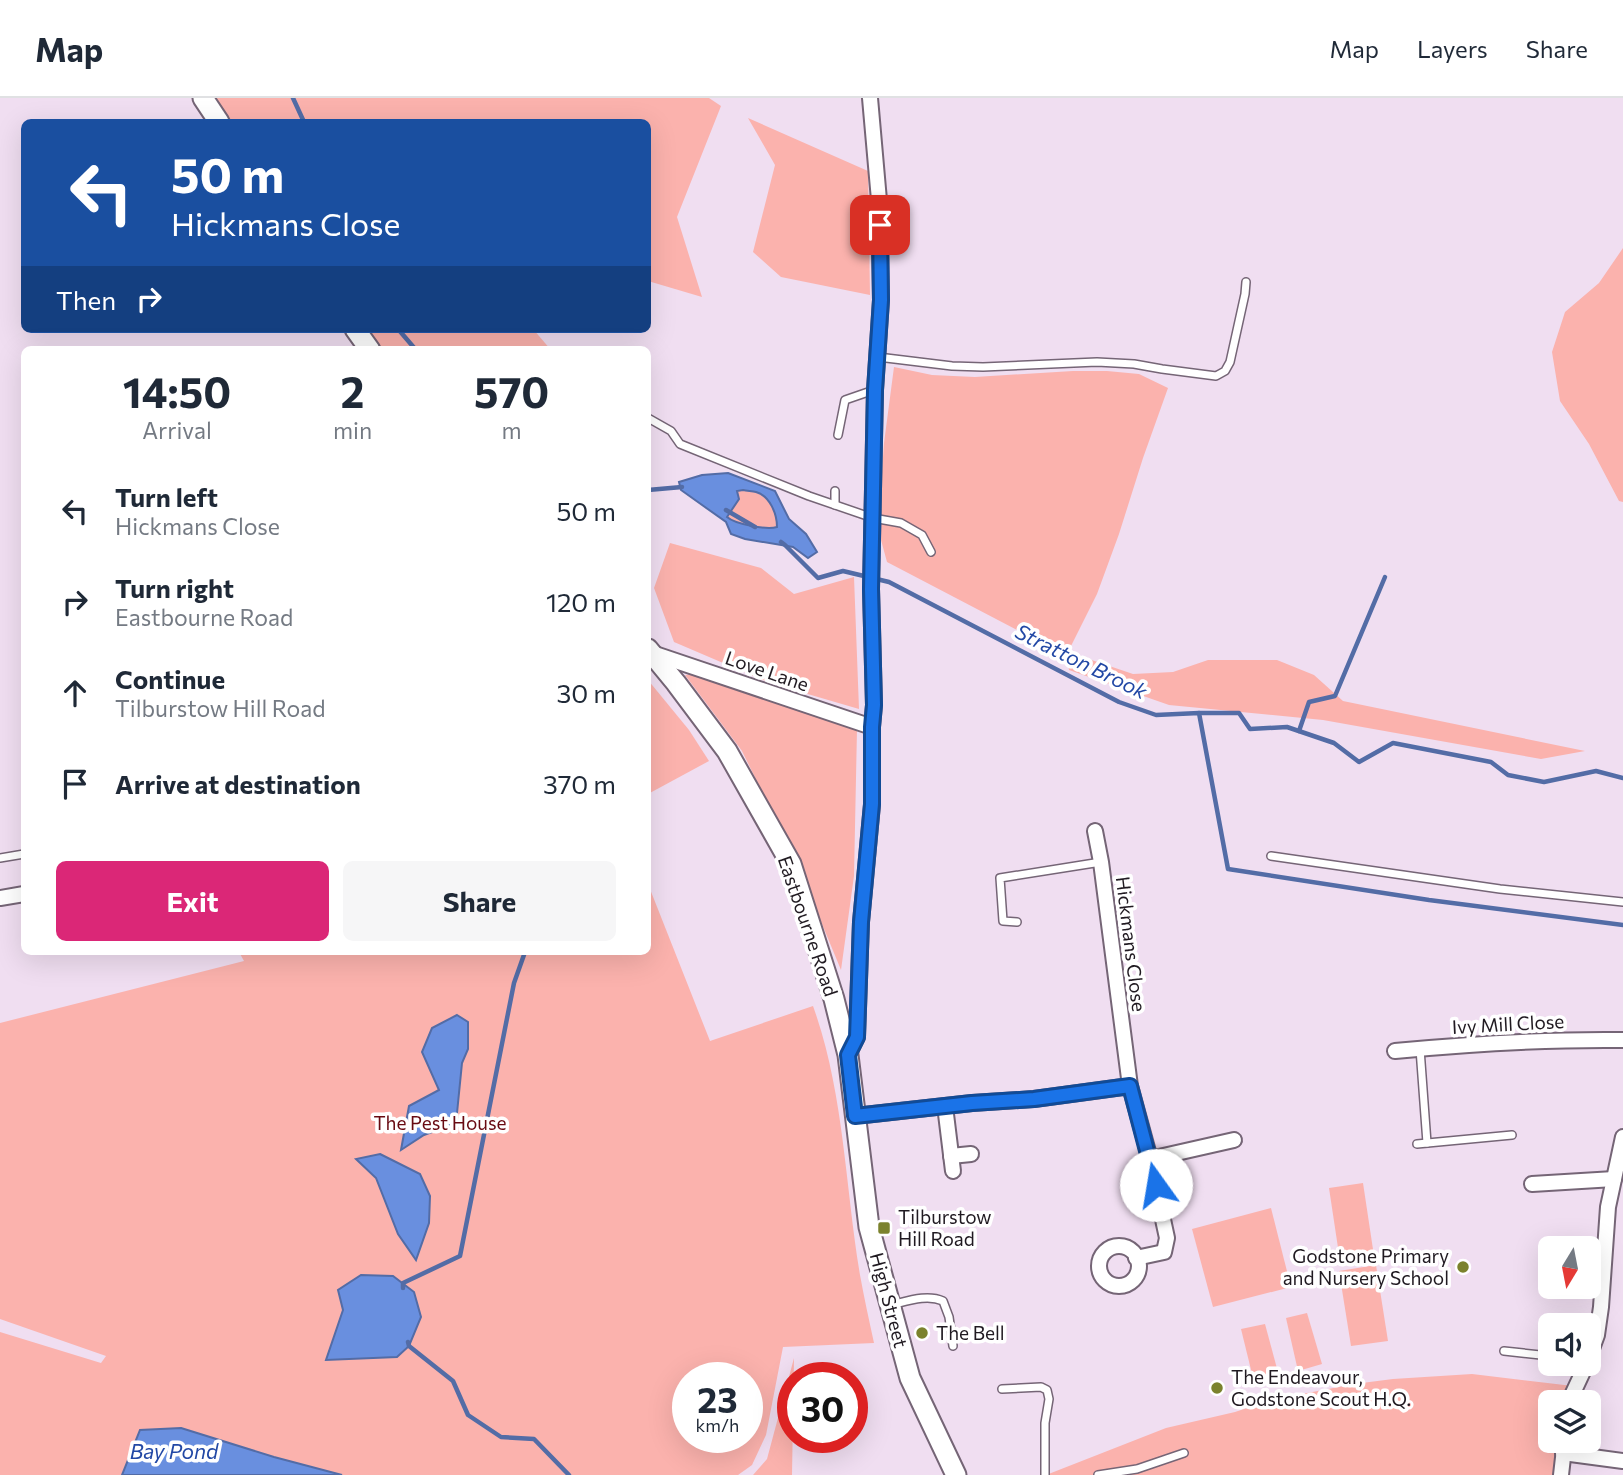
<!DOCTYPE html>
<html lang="en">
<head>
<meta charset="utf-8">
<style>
	body { margin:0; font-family:Commissioner,sans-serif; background:#f6f6f7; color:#1f2937; height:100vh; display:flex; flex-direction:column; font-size:26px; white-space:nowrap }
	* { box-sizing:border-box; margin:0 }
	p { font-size:23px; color:#747a83 }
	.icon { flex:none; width:38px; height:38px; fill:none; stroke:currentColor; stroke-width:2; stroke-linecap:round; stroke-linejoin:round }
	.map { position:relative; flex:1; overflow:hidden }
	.drawer { position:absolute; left:21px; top:248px; width:630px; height:609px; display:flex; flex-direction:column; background:#fff; border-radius:10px; box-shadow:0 7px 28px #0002 }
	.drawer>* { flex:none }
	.hud { position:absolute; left:21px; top:21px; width:630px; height:214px; border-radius:10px; box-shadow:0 7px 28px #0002; background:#1a4fa0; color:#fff; overflow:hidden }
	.needle { width:46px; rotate:190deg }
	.buttons { position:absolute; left:1538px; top:1138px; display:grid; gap:14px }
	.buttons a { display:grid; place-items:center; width:63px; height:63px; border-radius:10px; background:#fff; box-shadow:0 7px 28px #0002; font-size:35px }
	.speed { position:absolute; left:672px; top:1264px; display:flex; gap:14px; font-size:35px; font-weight:700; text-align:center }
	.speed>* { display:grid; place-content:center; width:91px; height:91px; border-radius:50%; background:#fff; box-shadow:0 7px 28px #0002; line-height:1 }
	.speed small { font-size:18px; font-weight:400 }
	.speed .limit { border:10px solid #d22; background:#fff; color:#111 }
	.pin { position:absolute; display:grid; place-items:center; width:60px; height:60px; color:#fff; margin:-30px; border-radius:14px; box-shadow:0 4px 10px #0006 }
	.me { position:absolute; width:77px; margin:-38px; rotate:347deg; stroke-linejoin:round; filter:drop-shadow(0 0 5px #0008) }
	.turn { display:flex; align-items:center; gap:24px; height:147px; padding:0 35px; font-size:32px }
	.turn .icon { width:91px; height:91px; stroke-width:2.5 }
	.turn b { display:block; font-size:49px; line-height:60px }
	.then { display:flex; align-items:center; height:66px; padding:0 35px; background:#0003; gap:14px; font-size:26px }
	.eta { display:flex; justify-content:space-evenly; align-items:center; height:119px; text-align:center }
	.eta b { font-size:42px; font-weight:700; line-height:49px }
	.cta { display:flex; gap:14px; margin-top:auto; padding:14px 35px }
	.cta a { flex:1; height:80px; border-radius:10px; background:#db2777; color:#fff; font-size:28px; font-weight:700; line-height:80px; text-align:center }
	.cta a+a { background:#f6f6f7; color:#1f2937 }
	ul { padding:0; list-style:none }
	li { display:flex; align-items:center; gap:21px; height:91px; padding:0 35px }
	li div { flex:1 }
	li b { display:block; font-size:26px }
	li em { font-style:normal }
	header { display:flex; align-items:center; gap:42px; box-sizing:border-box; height:98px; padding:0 35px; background:#fff; border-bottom:2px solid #e0e1e3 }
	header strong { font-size:33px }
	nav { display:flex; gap:38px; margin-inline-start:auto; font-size:24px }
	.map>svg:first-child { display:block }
</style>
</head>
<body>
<header>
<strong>Map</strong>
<nav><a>Map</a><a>Layers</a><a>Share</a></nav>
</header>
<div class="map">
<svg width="1623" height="1377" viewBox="0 0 1623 1377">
	<rect width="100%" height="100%" fill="#f0def1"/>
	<g fill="#fbb2ad" fill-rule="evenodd">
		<path d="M 203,0 L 709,0 L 721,8 L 677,119 L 702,199 L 648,183 L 648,24 L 219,24 Z"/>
		<path d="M 748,20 L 868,73 L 870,197 L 781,179 L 753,154 L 775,67 Z"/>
		<path d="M 1623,150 L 1623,404 L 1619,403 L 1589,346 L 1560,303 L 1552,254 L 1565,214 L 1599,185 Z"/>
		<path d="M 355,231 L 533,231 L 551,252 L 370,252 Z"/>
		<path d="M 894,269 L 932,277 L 975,279 L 1073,273 L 1107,273 L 1139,276 L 1168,290 L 1143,360 L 1119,436 L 1097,496 L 1068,554 L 1133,576 L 1173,574 L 1208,562 L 1277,562 L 1314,577 L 1343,603 L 1585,653 L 1541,661 L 1323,622 L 1169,607 L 1069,572 L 1067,554 L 1021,534 L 887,464 L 878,431 L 884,345 Z"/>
		<path d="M 743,392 C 748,393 752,392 756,394 C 770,398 777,416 777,429 C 766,432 735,427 727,418 L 737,393 Z"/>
		<path d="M 670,445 L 761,470 L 794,496 L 854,479 L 859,611 L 770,585 L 674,544 L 654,490 Z"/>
		<path d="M 698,576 L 857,631 L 854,778 L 841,872 L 796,763 L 742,653 L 685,577 Z"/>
		<path d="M 648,582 L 689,632 L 709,663 L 648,696 Z"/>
		<path d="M 648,786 L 710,943 L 813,908 C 844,994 845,1087 860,1177 C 864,1199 869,1222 874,1245 L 783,1249 L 766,1337 L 752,1367 L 738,1377 L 0,1377 L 0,1234 L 101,1265 L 106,1258 L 0,1221 L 0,925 L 244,863 L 239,854 L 648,854 ZM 688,1279 L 747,1279 L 747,1339 L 688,1339 Z"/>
		<path d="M 1363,1085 L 1374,1158 L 1340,1163 L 1329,1090 Z"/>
		<path d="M 1271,1110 L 1291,1189 L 1213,1209 L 1192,1131 Z"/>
		<path d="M 1376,1167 L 1388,1243 L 1351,1248 L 1339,1173 Z"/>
		<path d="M 1307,1215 L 1322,1266 L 1298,1273 L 1286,1220 Z"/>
		<path d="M 1265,1226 L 1279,1278 L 1254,1284 L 1241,1231 Z"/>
		<path d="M 794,1260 L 792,1377 L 753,1377 L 767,1361 Z"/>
		<path d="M 1472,1276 L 1573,1288 L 1565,1304 L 1550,1304 L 1550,1342 L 1557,1342 L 1554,1377 L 1046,1377 L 1166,1330 L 1235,1314 L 1271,1302 L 1354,1286 L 1393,1281 Z"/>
	</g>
	<g fill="#698fdf" stroke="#536ca6" stroke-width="2" fill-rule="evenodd">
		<path d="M 728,375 L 775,393 L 789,421 L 806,436 L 817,454 L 808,460 L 793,449 L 745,441 L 731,436 L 726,424 L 681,392 L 679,384 L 702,377 ZM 743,392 C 747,393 752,393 756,394 C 770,398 777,416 777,429 C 766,432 735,426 727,419 L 739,401 L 737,393 Z"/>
		<path d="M 457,917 L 468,924 L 468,951 L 462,965 L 456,1025 L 424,1037 L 401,1052 L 409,1008 L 439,992 L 422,954 L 432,930 Z"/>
		<path d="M 380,1056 L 420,1076 L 430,1098 L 429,1125 L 416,1162 L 398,1136 L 376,1080 L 356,1061 Z"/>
		<path d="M 361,1177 L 393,1178 L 414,1194 L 421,1219 L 409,1248 L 397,1259 L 326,1262 L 343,1212 L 338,1192 Z"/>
		<path d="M 181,1330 L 274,1359 L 342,1377 L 122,1377 L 140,1332 Z"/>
	</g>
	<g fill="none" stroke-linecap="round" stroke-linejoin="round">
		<g stroke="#536ca6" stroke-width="4.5">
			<path d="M 293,0 L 304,24"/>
			<path d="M 398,231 L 416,252"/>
			<path d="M 648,392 L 682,389"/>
			<path d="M 726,412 L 755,429"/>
			<path d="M 781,444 L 785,447 L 818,480 L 843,473 L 889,484 L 1119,604 L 1156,617 L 1199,615 L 1228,771 L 1429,802 L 1623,827"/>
			<path d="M 1199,615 L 1239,615 L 1250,631 L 1287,629 L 1334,645 L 1359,664 L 1393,645 L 1491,664 L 1508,677 L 1544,684 L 1596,673 L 1623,680"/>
			<path d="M 1299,633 L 1309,604 L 1335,598 L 1385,479"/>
			<path d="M 403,1190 L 403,1185 L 460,1158 L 514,885 L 525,854"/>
			<path d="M 408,1244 L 409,1248 L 453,1283 L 468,1317 L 501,1339 L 534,1341 L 569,1377"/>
		</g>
		<g stroke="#756576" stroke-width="10">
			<g id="lane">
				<path d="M 878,259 L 952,268 L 983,269 L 1097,264 L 1134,266 L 1162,271 L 1216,278 L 1225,273 L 1230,264 L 1245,196 L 1246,184"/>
				<path d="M 648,320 L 671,333 L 680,346 L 809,398 L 873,420 L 901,425 L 922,437 L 931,454"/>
				<path d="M 838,337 L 845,302 L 874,292"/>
				<path d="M 835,393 L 835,407"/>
				<path d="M 1271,758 L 1500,791 L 1623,804"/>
				<path d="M 0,760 L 24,756"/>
				<path d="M 1017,824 L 1003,823 L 1000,780 L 1101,764"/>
				<path d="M 1420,951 L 1427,1045"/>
				<path d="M 1417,1046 L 1512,1037"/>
				<path d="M 891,1207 C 908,1203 927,1196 943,1203 L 949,1219 L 953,1248"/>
				<path d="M 1504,1253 L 1550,1258"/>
				<path d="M 1002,1291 L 1041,1289 L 1047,1292 L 1049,1301 L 1045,1325 L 1045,1377"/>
				<path d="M 1098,1377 L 1137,1371 L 1184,1355"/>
			</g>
		</g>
		<g stroke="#756576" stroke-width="18">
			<g id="street">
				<path d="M 652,555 L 872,629"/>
				<path d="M 1095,733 L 1101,764 L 1130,988 L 1150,1061 L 1167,1140 L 1164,1154 L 1136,1160"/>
				<path d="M 0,800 L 24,796"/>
				<path d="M 1395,953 C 1470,946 1547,941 1623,942"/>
				<path d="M 848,957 L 857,939 L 861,824 L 872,707 L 872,629 L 874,607 L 871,491 L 875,292 L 881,202 L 879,102 L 870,0"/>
				<path d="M 945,1008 L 953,1073"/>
				<path d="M 855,1018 L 972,1005 L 1034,1001 L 1130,988"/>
				<path d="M 951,1058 L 971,1056"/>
				<path d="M 1150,1061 L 1234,1042"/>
				<path d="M 1532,1086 L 1614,1081"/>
				<circle cx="1119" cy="1168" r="20"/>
				<path d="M 1589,1259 L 1597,1237 L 1601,1209 L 1608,1109 L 1623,1039"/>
				<path d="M 1571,1304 L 1573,1295 L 1587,1265"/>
				<path d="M 1563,1355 L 1623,1363"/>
				<path d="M 1561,1377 L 1565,1342"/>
			</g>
		</g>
		<g stroke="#756576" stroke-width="23">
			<g id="secondary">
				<path d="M 203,0 L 219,24"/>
				<path d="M 355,231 L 370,252"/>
				<path d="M 648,551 L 676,585 L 727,653 L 791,766 L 834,901 L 848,957 L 869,1129 L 910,1280 L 956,1377"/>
			</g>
		</g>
		<use href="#lane" stroke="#fff" stroke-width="7"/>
		<use href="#street" stroke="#fff" stroke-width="14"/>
		<use href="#secondary" stroke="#fff" stroke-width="19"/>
	</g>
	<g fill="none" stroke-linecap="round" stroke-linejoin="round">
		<g stroke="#114b97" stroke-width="18">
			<path id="route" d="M 880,127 L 881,202 L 875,292 L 871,491 L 874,607 L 872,629 L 872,706 L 861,824 L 857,939 L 848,957 L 855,1018 L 972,1005 L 1034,1001 L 1130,988 L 1156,1087"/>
		</g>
		<use href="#route" stroke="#1a73e8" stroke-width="12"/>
	</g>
	<g fill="#7b822d" stroke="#fff" stroke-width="2.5">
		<rect x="877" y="1123" width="14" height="14" rx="3.5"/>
		<circle cx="1463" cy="1169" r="7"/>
		<circle cx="922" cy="1235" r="7"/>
		<circle cx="1217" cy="1290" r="7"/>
	</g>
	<g text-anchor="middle" stroke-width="7" stroke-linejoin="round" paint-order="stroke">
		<g font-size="19" fill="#201a21" stroke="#fff">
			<text transform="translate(767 573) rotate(19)" y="7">Love Lane</text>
			<text transform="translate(808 828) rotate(71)" y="7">Eastbourne Road</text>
			<text transform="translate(1131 846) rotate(83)" y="7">Hickmans Close</text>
			<text transform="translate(1508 926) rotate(-3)" y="7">Ivy Mill Close</text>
			<text transform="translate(889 1202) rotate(75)" y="7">High Street</text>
		</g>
		<g font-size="19" fill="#680a12" stroke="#fff">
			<text x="440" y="1032">The Pest House</text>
		</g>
		<g font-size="19" fill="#201a21" stroke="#fff" text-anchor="start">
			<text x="898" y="1126">Tilburstow<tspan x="898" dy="22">Hill Road</tspan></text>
			<text x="1449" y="1165" text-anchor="end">Godstone Primary<tspan x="1449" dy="22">and Nursery School</tspan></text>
			<text x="936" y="1242">The Bell</text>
			<text x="1231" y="1286">The Endeavour,<tspan x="1231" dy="22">Godstone Scout H.Q.</tspan></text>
		</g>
		<g font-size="21" font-style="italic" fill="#2248a5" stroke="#fff">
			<text transform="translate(1081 564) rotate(26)" y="7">Stratton Brook</text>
			<text x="174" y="1361">Bay Pond</text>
		</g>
	</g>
</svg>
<div class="buttons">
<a><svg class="needle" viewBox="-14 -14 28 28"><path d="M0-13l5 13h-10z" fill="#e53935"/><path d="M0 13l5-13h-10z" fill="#747a83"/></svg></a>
<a><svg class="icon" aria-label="sound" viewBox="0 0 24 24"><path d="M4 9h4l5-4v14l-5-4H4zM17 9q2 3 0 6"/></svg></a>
<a><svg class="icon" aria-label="layers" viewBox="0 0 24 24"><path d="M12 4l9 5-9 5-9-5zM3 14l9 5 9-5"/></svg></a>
</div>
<div class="speed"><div>23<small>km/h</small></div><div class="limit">30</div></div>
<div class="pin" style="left:880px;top:127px;background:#d93025"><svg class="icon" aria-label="arrive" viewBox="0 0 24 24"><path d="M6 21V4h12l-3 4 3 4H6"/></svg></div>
<svg class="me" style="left:1156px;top:1087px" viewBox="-20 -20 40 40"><circle r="19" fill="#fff"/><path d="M0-13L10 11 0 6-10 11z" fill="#1a73e8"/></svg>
<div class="hud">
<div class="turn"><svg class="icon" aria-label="left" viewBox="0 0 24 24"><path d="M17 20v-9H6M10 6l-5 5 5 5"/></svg><div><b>50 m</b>Hickmans Close</div></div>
<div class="then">Then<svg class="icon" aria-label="right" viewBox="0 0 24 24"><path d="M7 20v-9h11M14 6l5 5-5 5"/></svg></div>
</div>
<section class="drawer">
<div class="eta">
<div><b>14:50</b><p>Arrival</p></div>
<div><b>2</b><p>min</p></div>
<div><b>570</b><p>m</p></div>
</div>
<ul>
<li><svg class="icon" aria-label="left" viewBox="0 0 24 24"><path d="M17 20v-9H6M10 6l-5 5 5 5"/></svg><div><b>Turn left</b><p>Hickmans Close</p></div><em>50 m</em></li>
<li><svg class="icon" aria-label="right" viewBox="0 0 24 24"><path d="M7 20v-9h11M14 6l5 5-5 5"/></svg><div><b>Turn right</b><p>Eastbourne Road</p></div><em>120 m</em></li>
<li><svg class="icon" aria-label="ahead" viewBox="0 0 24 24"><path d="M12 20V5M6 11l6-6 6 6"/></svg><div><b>Continue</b><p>Tilburstow Hill Road</p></div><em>30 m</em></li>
<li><svg class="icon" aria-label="arrive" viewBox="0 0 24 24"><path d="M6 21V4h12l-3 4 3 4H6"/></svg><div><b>Arrive at destination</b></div><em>370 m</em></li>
</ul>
<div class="cta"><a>Exit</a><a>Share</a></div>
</section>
</div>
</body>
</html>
